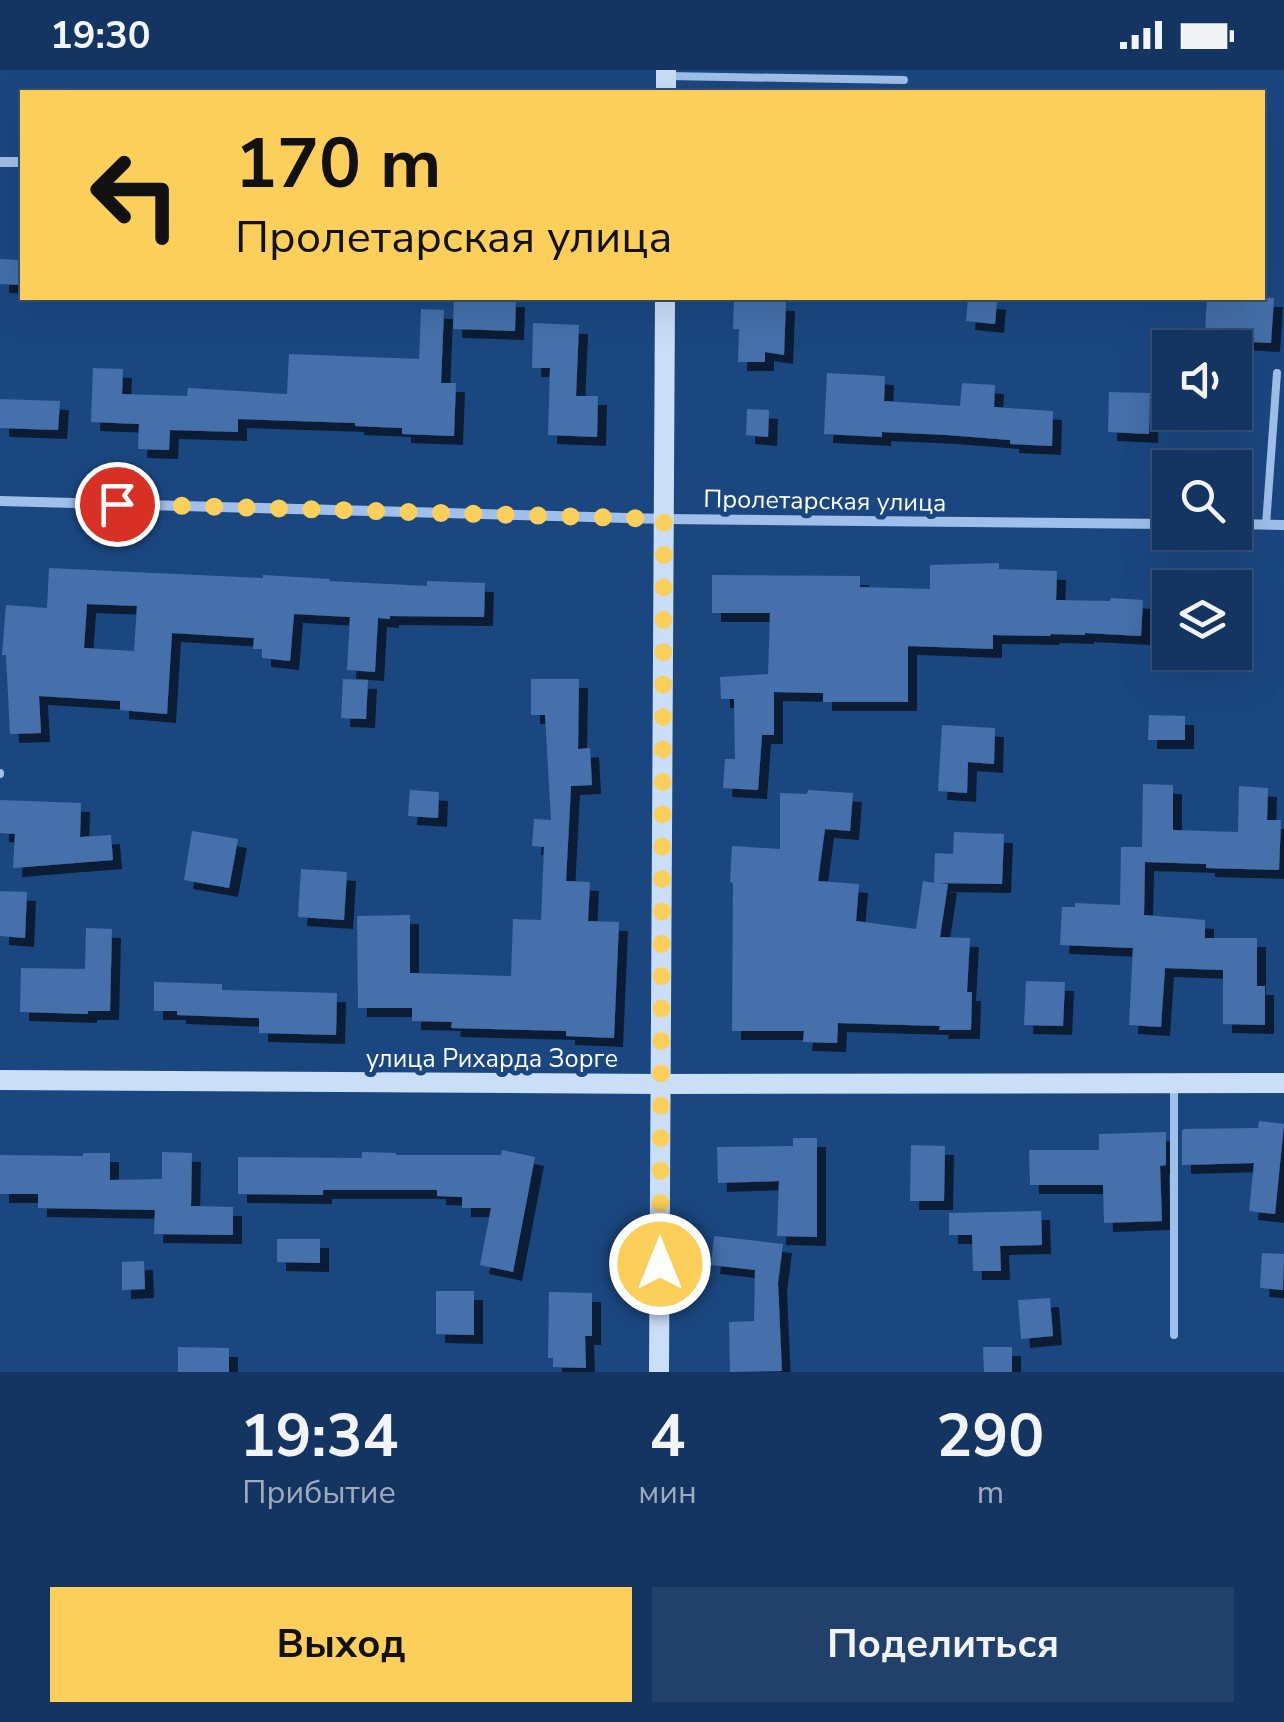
<!DOCTYPE html>
<html lang="ru">
<head>
<meta charset="utf-8">
<style>
	body { margin:0; font-family:"Nunito Sans",sans-serif; background:#21406a; color:#f1f3f6; height:100vh; display:flex; flex-direction:column; font-size:38px; white-space:nowrap }
	* { box-sizing:border-box; margin:0 }
	p { font-size:32px; color:#9dabbd }
	.icon { flex:none; width:55px; height:55px; fill:none; stroke:currentColor; stroke-width:2; stroke-linecap:round; stroke-linejoin:round }
	.map { position:relative; height:1302px; overflow:hidden }
	.drawer { display:flex; flex-direction:column; background:#143561; flex:1 }
	.drawer>* { flex:none }
	.banner { position:absolute; left:20px; top:20px; width:1245px; height:210px; border-radius:0px; box-shadow:0 10px 40px #0002,0 0 0 2px #335076; background:#fccf5b; color:#111; overflow:hidden }
	.controls { position:absolute; left:1152px; top:260px; display:grid; gap:20px }
	.controls a { display:grid; place-items:center; width:100px; height:100px; border-radius:0px; background:#143561; box-shadow:0 10px 40px #0002,0 0 0 2px #335076; font-size:50px }
	.pin { position:absolute; display:grid; place-items:center; width:85px; height:85px; color:#fff; margin:-42px; border:5px solid #fff; border-radius:50%; box-shadow:0 2px 10px #0007 }
	.me { position:absolute; width:110px; margin:-55px; rotate:0deg; stroke-linejoin:round; filter:drop-shadow(0 0 8px #0008) }
	.turn { display:flex; align-items:center; gap:35px; height:210px; padding:0 50px; font-size:45px }
	.turn .icon { width:130px; height:130px; stroke-width:2.5 }
	.turn b { display:block; font-size:70px; line-height:85px }
	.eta { display:flex; justify-content:space-evenly; align-items:center; height:170px; text-align:center }
	.eta b { font-size:60px; font-weight:700; line-height:70px }
	.action { display:flex; gap:20px; margin-top:auto; padding:20px 50px }
	.action a { flex:1; height:115px; border-radius:0px; background:#fccf5b; color:#111; font-size:40px; font-weight:700; line-height:115px; text-align:center }
	.action a+a { background:#21406a; color:#f1f3f6 }
	.status { display:flex; justify-content:space-between; align-items:center; height:70px; padding:0 50px; background:#143561; direction:ltr }
	.status svg { height:28px; fill:currentColor }
	.map>svg:first-child { display:block }
</style>
</head>
<body>
<div class="status"><b>19:30</b><svg viewBox="0 0 49 12"><path d="M0 12V9h3v3zM5 12V6h3v6zM10 12V3h3v9zM15 12V0h3v12zM26 1h20v11H26zM47 4h2v5h-2z"/></svg></div>
<div class="map">
<svg width="1284" height="1302" viewBox="0 0 1284 1302">
	<defs>
		<filter id="shadow"><feDropShadow dx="9" dy="9" stdDeviation="0" flood-color="#0009"/></filter>
	</defs>
	<rect width="100%" height="100%" fill="#1b4781"/>
	<g fill="#4470ab" fill-rule="evenodd" filter="url(#shadow)">
		<path d="M 0,189 L 22,190 L 22,215 L 0,214 Z"/>
		<path d="M 454,228 L 516,228 L 515,261 L 453,259 Z"/>
		<path d="M 968,228 L 997,231 L 995,254 L 966,251 Z"/>
		<path d="M 1207,228 L 1274,228 L 1271,273 L 1235,271 L 1235,265 L 1205,263 Z"/>
		<path d="M 734,230 L 786,232 L 784,285 L 765,282 L 765,292 L 738,292 L 739,259 L 733,259 Z"/>
		<path d="M 421,239 L 444,240 L 441,313 L 456,313 L 454,366 L 402,364 L 402,358 L 355,356 L 355,353 L 238,349 L 238,362 L 170,360 L 169,380 L 138,379 L 139,354 L 91,352 L 93,298 L 123,299 L 122,324 L 187,326 L 188,318 L 287,324 L 289,284 L 419,289 Z"/>
		<path d="M 533,253 L 579,255 L 576,326 L 598,326 L 597,367 L 548,365 L 550,298 L 532,298 Z"/>
		<path d="M 827,303 L 885,306 L 884,331 L 960,336 L 962,313 L 995,315 L 994,337 L 1053,341 L 1052,376 L 1010,374 L 1010,370 L 947,365 L 882,362 L 882,367 L 824,364 Z"/>
		<path d="M 1109,322 L 1150,323 L 1149,364 L 1108,362 Z"/>
		<path d="M 0,329 L 60,331 L 58,360 L 0,358 Z"/>
		<path d="M 747,339 L 769,340 L 768,367 L 746,365 Z"/>
		<path d="M 999,493 L 999,499 L 1057,501 L 1056,530 L 1110,531 L 1111,528 L 1143,530 L 1141,566 L 1085,563 L 1085,565 L 1051,564 L 1050,566 L 993,565 L 993,579 L 908,576 L 908,632 L 823,632 L 823,623 L 774,622 L 774,665 L 762,665 L 758,720 L 723,718 L 725,689 L 735,689 L 734,629 L 721,629 L 720,607 L 768,604 L 770,543 L 712,543 L 712,505 L 860,506 L 860,517 L 930,519 L 930,495 Z"/>
		<path d="M 49,498 L 263,508 L 263,505 L 330,509 L 329,511 L 427,516 L 427,511 L 485,513 L 484,547 L 390,546 L 390,549 L 378,548 L 375,602 L 347,600 L 350,547 L 294,544 L 290,591 L 262,588 L 262,579 L 253,579 L 254,568 L 172,563 L 167,644 L 120,640 L 120,631 L 39,626 L 41,663 L 10,664 L 6,585 L 2,585 L 6,535 L 47,538 ZM 87,534 L 137,536 L 134,581 L 84,578 Z"/>
		<path d="M 343,609 L 368,610 L 366,649 L 341,648 Z"/>
		<path d="M 531,609 L 579,609 L 578,679 L 590,678 L 592,715 L 571,716 L 566,811 L 590,812 L 588,851 L 619,852 L 614,968 L 566,966 L 566,961 L 451,958 L 452,952 L 412,951 L 412,938 L 358,938 L 357,846 L 410,845 L 410,903 L 511,906 L 513,849 L 541,850 L 544,777 L 532,776 L 534,749 L 551,750 L 545,645 L 531,645 Z"/>
		<path d="M 1149,645 L 1185,646 L 1185,670 L 1148,670 Z"/>
		<path d="M 942,655 L 995,658 L 994,694 L 968,692 L 967,723 L 938,721 Z"/>
		<path d="M 1143,714 L 1173,715 L 1173,760 L 1238,762 L 1239,716 L 1268,718 L 1267,750 L 1281,750 L 1279,800 L 1206,798 L 1206,794 L 1145,792 L 1144,845 L 1205,850 L 1205,868 L 1257,868 L 1257,916 L 1265,916 L 1265,955 L 1223,954 L 1223,900 L 1165,898 L 1161,957 L 1129,955 L 1133,878 L 1060,875 L 1062,837 L 1075,837 L 1075,833 L 1120,835 L 1121,777 L 1142,777 Z"/>
		<path d="M 410,720 L 439,722 L 438,748 L 408,746 Z"/>
		<path d="M 808,720 L 853,723 L 850,761 L 825,759 L 818,811 L 859,814 L 856,851 L 916,859 L 923,811 L 934,813 L 935,783 L 953,784 L 954,762 L 1004,764 L 1002,814 L 937,813 L 948,814 L 940,867 L 970,868 L 967,922 L 972,922 L 971,960 L 939,960 L 940,956 L 838,953 L 837,973 L 803,972 L 804,961 L 732,961 L 733,813 L 730,812 L 732,776 L 780,779 L 780,723 L 807,724 Z"/>
		<path d="M 0,730 L 81,733 L 80,767 L 111,765 L 113,790 L 13,798 L 15,764 L 0,763 Z"/>
		<path d="M 192,761 L 238,769 L 229,818 L 184,810 Z"/>
		<path d="M 301,799 L 347,802 L 344,850 L 298,847 Z"/>
		<path d="M 0,821 L 27,822 L 25,868 L 0,866 Z"/>
		<path d="M 86,858 L 112,859 L 110,941 L 88,941 L 88,944 L 20,942 L 21,898 L 85,899 Z"/>
		<path d="M 1026,911 L 1065,912 L 1063,956 L 1024,955 Z"/>
		<path d="M 154,912 L 222,914 L 222,920 L 337,923 L 336,965 L 259,963 L 259,948 L 177,945 L 177,941 L 154,941 Z"/>
		<path d="M 1259,1051 L 1284,1054 L 1275,1144 L 1249,1141 L 1254,1093 L 1182,1095 L 1182,1061 L 1184,1059 L 1258,1058 Z"/>
		<path d="M 1166,1062 L 1166,1095 L 1160,1096 L 1162,1151 L 1104,1153 L 1103,1115 L 1030,1115 L 1029,1080 L 1099,1080 L 1099,1064 Z"/>
		<path d="M 793,1068 L 817,1068 L 817,1167 L 777,1166 L 779,1111 L 718,1113 L 717,1077 L 793,1076 Z"/>
		<path d="M 911,1075 L 945,1076 L 944,1131 L 910,1131 Z"/>
		<path d="M 502,1080 L 535,1087 L 513,1202 L 480,1195 L 491,1138 L 462,1138 L 462,1127 L 437,1126 L 437,1120 L 323,1120 L 323,1125 L 238,1124 L 238,1087 L 362,1088 L 362,1082 L 396,1083 L 396,1085 L 501,1085 Z"/>
		<path d="M 162,1082 L 192,1083 L 191,1136 L 233,1137 L 233,1165 L 154,1164 L 155,1140 L 38,1138 L 38,1124 L 0,1124 L 0,1085 L 83,1086 L 83,1083 L 110,1083 L 110,1110 L 162,1109 Z"/>
		<path d="M 1041,1141 L 1042,1175 L 1000,1176 L 1001,1201 L 973,1201 L 972,1165 L 949,1165 L 949,1143 Z"/>
		<path d="M 714,1166 L 783,1174 L 778,1213 L 782,1301 L 730,1302 L 729,1252 L 754,1251 L 755,1200 L 711,1195 Z"/>
		<path d="M 277,1169 L 320,1169 L 320,1193 L 277,1192 Z"/>
		<path d="M 1262,1183 L 1284,1184 L 1283,1220 L 1260,1218 Z"/>
		<path d="M 144,1191 L 145,1219 L 122,1220 L 122,1192 Z"/>
		<path d="M 436,1221 L 474,1221 L 474,1265 L 436,1264 Z"/>
		<path d="M 549,1222 L 592,1223 L 592,1266 L 585,1266 L 586,1298 L 553,1297 L 553,1288 L 548,1288 Z"/>
		<path d="M 1050,1228 L 1053,1266 L 1021,1269 L 1018,1230 Z"/>
		<path d="M 178,1277 L 229,1278 L 229,1302 L 178,1302 Z"/>
		<path d="M 983,1277 L 1012,1277 L 1012,1302 L 984,1302 Z"/>
	</g>
	<g fill="none" stroke-linecap="round" stroke-linejoin="round">
		<g stroke="#9fc0ea" stroke-width="8">
			<path d="M 668,6 L 904,10"/>
			<path d="M 1266,455 L 1277,303"/>
			<path d="M 0,703 L 0,704"/>
			<path d="M 1174,1015 L 1174,1265"/>
		</g>
		<g stroke="#9fc0ea" stroke-width="10">
			<path d="M 0,92 L 22,92"/>
			<path d="M 0,431 L 665,449 L 1170,454"/>
			<path d="M 1235,454 L 1284,455"/>
		</g>
		<g stroke="#cbdef8" stroke-width="20">
			<path d="M 666,22 L 666,0"/>
			<path d="M 0,1010 L 661,1014 L 1284,1013"/>
			<path d="M 659,1302 L 665,228"/>
		</g>
	</g>
	<g fill="none" stroke-linecap="round" stroke-linejoin="round">
		<path stroke="#fccf5b" stroke-width="18" stroke-dasharray="0 32.4" d="M 117,434 L 664,449 L 660,1194"/>
	</g>
	<g text-anchor="middle" stroke-width="10" stroke-linejoin="round" paint-order="stroke">
		<g font-size="25" fill="#fff" stroke="#1b4781">
			<text transform="translate(825 430) rotate(1)" y="9">Пролетарская улица</text>
			<text x="492" y="997">улица Рихарда Зорге</text>
		</g>
	</g>
</svg>
<div class="controls">
<a><svg class="icon" aria-label="sound" viewBox="0 0 24 24"><path d="M4 9h4l5-4v14l-5-4H4zM17 9q2 3 0 6"/></svg></a>
<a><svg class="icon" aria-label="search" viewBox="0 0 24 24"><circle cx="10" cy="10" r="6"/><path d="M15 15l6 6"/></svg></a>
<a><svg class="icon" aria-label="layers" viewBox="0 0 24 24"><path d="M12 4l9 5-9 5-9-5zM3 14l9 5 9-5"/></svg></a>
</div>
<div class="pin" style="left:117px;top:434px;background:#d93025"><svg class="icon" aria-label="arrive" viewBox="0 0 24 24"><path d="M6 21V4h12l-3 4 3 4H6"/></svg></div>
<svg class="me" style="left:660px;top:1194px" viewBox="-20 -20 40 40"><circle r="17" fill="#fccf5b" stroke="#fff" stroke-width="3"/><path d="M0-11L8 9 0 5-8 9z" fill="#fff"/></svg>
<div class="banner">
<div class="turn"><svg class="icon" aria-label="left" viewBox="0 0 24 24"><path d="M17 20v-9H6M10 6l-5 5 5 5"/></svg><div><b>170 m</b>Пролетарская улица</div></div>
</div>
</div>
<section class="drawer">
<div class="eta">
<div><b>19:34</b><p>Прибытие</p></div>
<div><b>4</b><p>мин</p></div>
<div><b>290</b><p>m</p></div>
</div>
<div class="action"><a>Выход</a><a>Поделиться</a></div>
</section>
</body>
</html>
